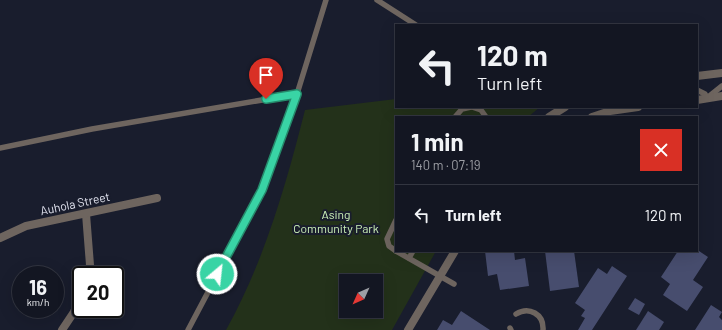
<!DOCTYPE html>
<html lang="en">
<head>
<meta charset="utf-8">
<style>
	body { margin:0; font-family:Barlow,sans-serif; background:#20232f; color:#f1f3f6; height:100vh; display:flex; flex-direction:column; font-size:15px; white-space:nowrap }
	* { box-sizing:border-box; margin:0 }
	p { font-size:13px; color:#9d9fa5 }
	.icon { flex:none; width:22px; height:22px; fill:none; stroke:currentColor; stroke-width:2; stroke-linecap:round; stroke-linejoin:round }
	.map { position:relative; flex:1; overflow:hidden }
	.side { position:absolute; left:395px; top:116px; width:303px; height:136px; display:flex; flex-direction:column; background:#131622; border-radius:0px; box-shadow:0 4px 16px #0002,0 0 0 1px #323540 }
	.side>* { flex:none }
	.guide { position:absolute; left:395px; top:24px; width:303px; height:84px; border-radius:0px; box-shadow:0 4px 16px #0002,0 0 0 1px #323540; background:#131622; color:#f1f3f6; overflow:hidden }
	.needle { width:26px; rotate:225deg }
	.controls { position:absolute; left:339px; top:274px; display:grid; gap:8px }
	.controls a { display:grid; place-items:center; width:44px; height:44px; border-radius:0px; background:#131622; box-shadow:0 4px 16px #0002,0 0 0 1px #323540; font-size:20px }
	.speed { position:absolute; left:12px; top:266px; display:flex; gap:8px; font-size:20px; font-weight:700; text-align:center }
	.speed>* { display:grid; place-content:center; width:52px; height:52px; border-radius:50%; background:#131622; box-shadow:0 4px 16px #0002,0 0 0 1px #323540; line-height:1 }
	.speed small { font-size:10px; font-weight:400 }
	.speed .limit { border:2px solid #111; border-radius:6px; background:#fff; color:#111 }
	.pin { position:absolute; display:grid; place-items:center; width:34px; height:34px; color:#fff; margin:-41px -17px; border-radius:50% 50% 50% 0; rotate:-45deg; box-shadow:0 0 4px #0007 }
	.pin .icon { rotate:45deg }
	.me { position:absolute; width:44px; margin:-22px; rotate:28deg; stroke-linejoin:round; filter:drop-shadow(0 0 3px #0008) }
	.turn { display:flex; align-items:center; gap:14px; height:84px; padding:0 16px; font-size:18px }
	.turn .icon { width:52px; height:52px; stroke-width:2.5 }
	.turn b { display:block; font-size:28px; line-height:34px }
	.round { display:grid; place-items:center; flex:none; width:42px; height:42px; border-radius:0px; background:#20232f }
	.headline { display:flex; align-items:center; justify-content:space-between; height:68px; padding:0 16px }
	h1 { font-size:24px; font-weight:700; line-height:30px }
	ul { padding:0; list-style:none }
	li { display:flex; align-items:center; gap:12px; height:60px; padding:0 16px; border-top:1px solid #323540 }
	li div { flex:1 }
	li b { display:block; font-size:15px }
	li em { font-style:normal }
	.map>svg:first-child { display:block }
</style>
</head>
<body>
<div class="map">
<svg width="722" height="330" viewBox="0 0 722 330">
	<rect width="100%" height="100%" fill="#191d2d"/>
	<path fill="#23311a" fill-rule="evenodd" d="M 396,99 L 396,107 L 540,107 L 528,117 L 396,117 L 396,251 L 436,251 L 392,330 L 226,330 C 264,262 286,185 305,110 ZM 346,281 L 376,281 L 376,311 L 346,311 Z"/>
	<g fill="#474d6e">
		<path d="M 485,251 L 514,251 L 515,260 L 525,258 L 529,286 L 500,290 L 497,274 L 488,276 Z"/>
		<path d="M 545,251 L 574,251 L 579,287 L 550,291 Z"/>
		<path d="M 678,251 L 699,251 L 708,257 L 693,280 L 703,287 L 687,311 L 663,295 L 670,284 L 661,277 Z"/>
		<path d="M 612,266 L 627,276 L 592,330 L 578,330 L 585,318 L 581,316 L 585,310 L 575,303 L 598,268 L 607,274 Z"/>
		<path d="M 635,298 L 645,304 L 639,315 L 628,309 Z"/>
		<path d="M 711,305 L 722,312 L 719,317 L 722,320 L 722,330 L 695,330 Z"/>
		<path d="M 461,311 L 490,330 L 437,330 L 443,320 L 452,325 Z"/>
		<path d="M 648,311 L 664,322 L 659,330 L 636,330 Z"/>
	</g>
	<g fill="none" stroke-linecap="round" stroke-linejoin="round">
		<g stroke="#6e655f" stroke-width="5.5">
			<path d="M 377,0 L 416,25"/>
			<path d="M 697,90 L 705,94 L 707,98 L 722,86"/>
			<path d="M 472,107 L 481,110 L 486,117"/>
			<path d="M 455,117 L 462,109 L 471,107"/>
			<path d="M 0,148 L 92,129 L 297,94"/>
			<path d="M 396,220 L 387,239 L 389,246 L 396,251"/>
			<path d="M 396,251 L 454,284"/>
			<path d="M 409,258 L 413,251"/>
			<path d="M 516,314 C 529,306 544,314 543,330"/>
			<path d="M 510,328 L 511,330"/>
			<path d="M 188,330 L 262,190 L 297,94 L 326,0"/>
		</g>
		<g stroke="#6e655f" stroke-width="8">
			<path d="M 697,76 L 722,73"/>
			<path d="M 697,100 L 722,96"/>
			<path d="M 549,117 L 565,107"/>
			<path d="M 592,117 L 610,111 L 638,107"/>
			<path d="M 86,214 L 90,265 L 87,275"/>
			<path d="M 0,238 L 26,226 L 157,198"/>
			<path d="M 62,330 L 74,312 L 81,292"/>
			<path d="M 408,330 L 455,251"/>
		</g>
	</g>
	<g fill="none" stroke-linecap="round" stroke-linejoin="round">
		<g stroke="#258a6b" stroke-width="10">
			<path id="route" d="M 217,274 L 262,190 L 297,94 L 266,99"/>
		</g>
		<use href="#route" stroke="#39d4a5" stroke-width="7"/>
	</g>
	<g text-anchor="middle" stroke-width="4" stroke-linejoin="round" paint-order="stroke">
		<g font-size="12" fill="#dfe1ed" stroke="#191d2d">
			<text transform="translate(75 204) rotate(-12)" y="4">Auhola Street</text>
		</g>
		<g font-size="12" fill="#ccf1b8" stroke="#191d2d">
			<text x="336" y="219">Asing<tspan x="336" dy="14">Community Park</tspan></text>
		</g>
	</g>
</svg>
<div class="controls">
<a><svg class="needle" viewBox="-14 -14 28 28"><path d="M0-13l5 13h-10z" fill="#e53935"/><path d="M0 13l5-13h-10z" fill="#9d9fa5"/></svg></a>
</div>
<div class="speed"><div>16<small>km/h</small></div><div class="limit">20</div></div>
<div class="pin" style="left:266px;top:99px;background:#d93025"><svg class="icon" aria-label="arrive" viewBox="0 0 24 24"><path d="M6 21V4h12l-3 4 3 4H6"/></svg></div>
<svg class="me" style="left:217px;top:274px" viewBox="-20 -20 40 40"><circle r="17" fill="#39d4a5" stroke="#fff" stroke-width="3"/><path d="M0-11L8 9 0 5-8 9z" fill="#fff"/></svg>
<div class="guide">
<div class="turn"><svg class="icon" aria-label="left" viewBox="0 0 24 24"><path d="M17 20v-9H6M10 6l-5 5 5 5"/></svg><div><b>120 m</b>Turn left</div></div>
</div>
<section class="side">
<div class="headline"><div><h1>1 min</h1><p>140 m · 07:19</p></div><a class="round" style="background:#d93025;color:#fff"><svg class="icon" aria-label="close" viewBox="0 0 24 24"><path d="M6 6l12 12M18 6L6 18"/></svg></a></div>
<ul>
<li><svg class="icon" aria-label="left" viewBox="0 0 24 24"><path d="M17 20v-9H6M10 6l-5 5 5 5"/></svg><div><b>Turn left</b></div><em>120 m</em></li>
</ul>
</section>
</div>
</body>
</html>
